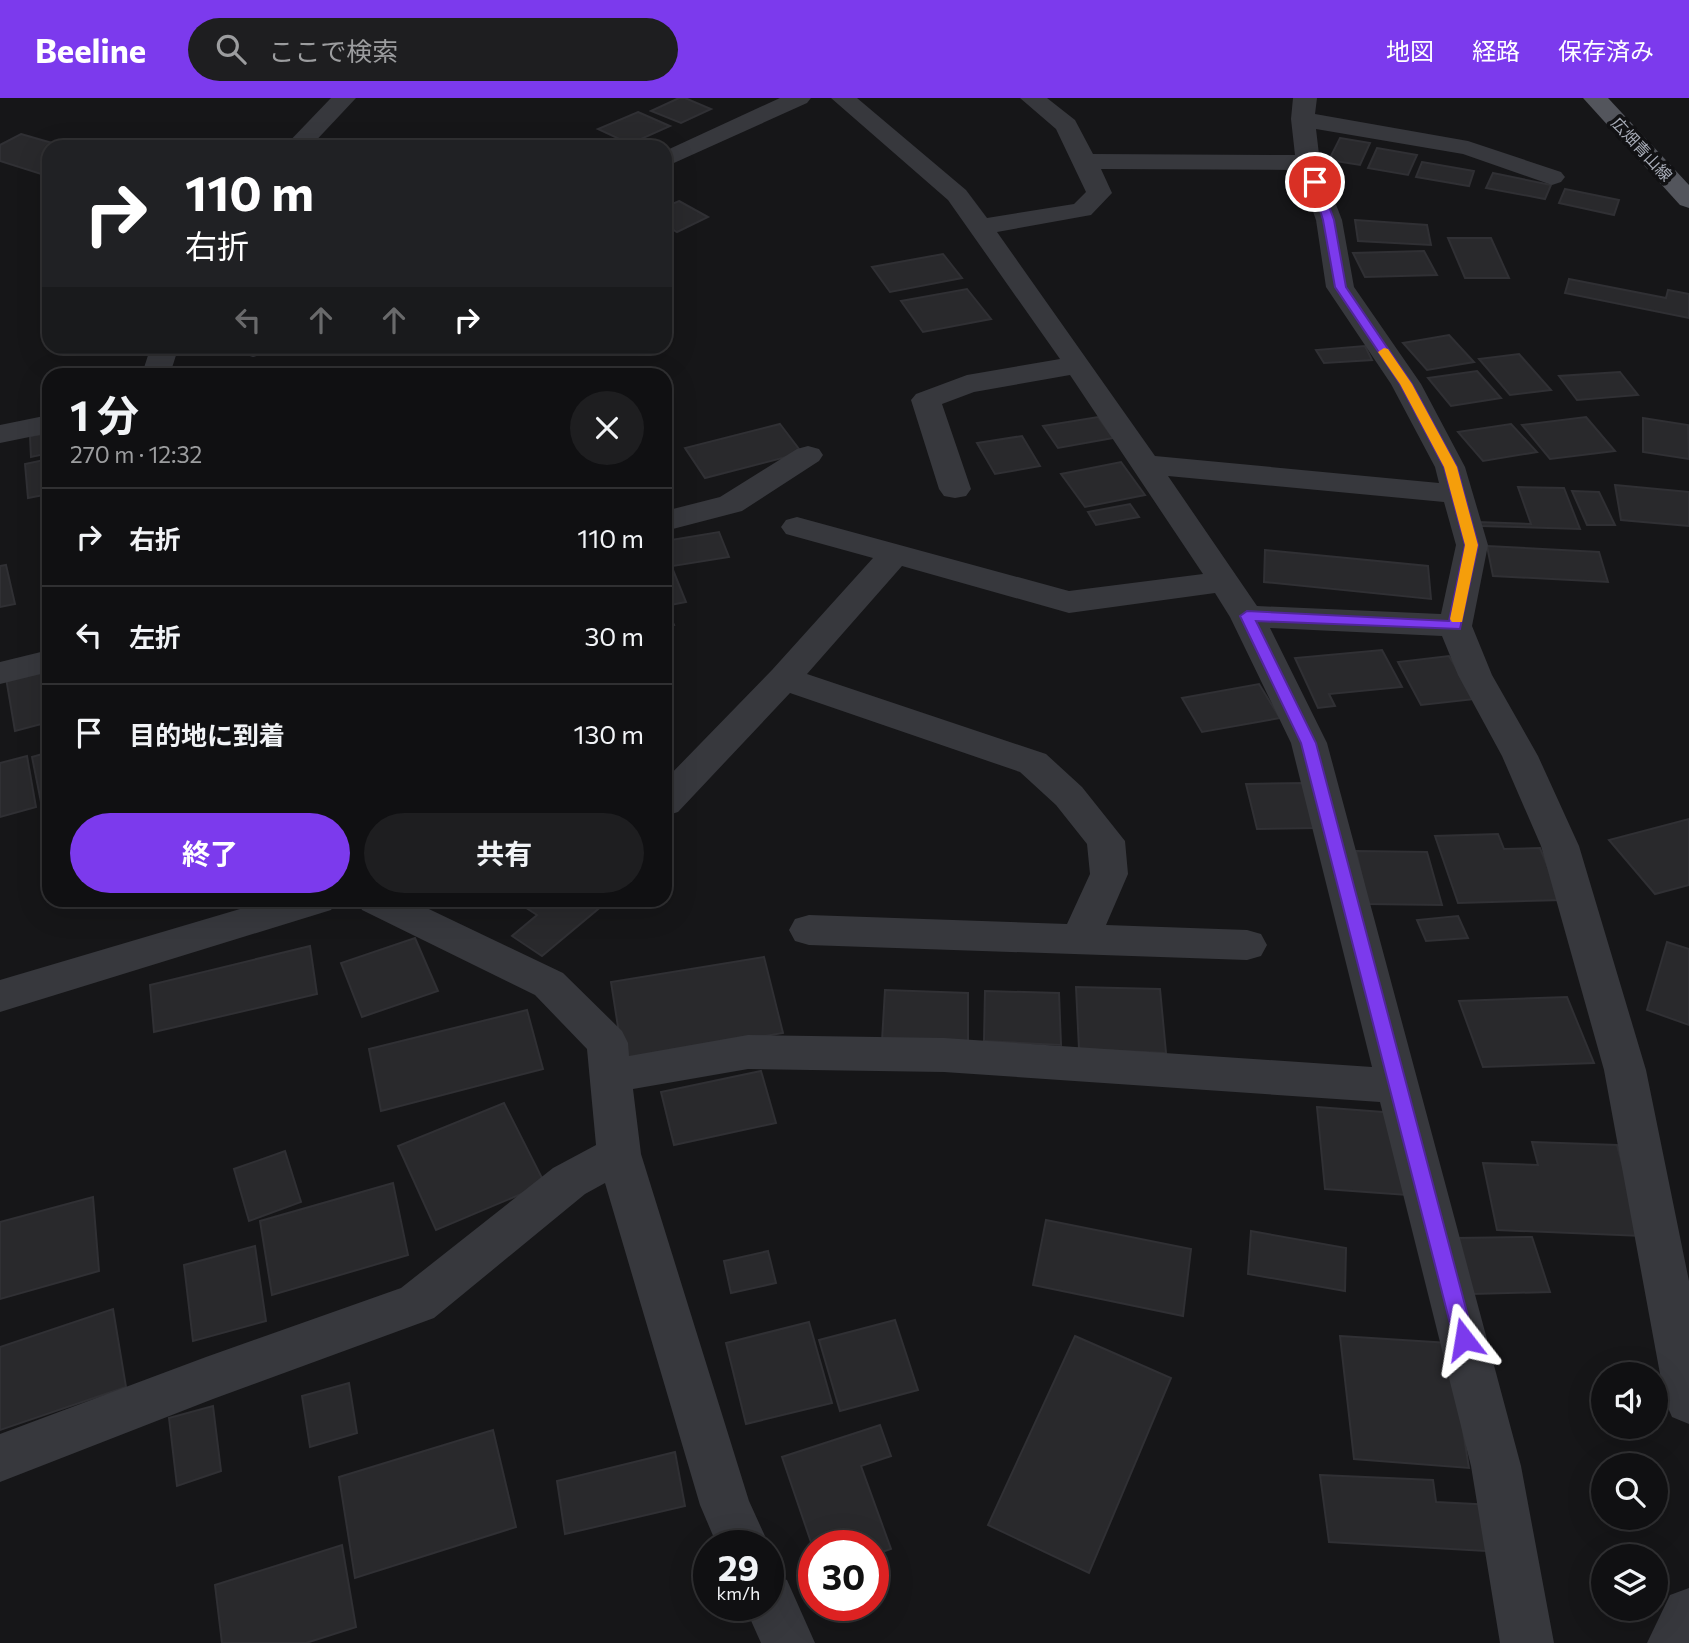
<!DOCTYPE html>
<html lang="ja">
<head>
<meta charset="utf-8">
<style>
	body { margin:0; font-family:Commissioner,"Noto Sans JP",sans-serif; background:#1e1e20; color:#f1f3f6; height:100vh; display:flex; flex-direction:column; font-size:26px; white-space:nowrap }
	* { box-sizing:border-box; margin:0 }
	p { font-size:23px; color:#9c9d9f }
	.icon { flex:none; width:38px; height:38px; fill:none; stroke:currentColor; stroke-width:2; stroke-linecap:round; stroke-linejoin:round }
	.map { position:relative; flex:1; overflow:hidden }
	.drawer { position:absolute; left:42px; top:270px; width:630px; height:539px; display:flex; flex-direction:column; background:#101012; border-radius:21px; box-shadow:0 7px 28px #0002,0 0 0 2px #303032 }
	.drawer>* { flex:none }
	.guide { position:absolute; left:42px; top:42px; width:630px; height:214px; border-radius:21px; box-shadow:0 7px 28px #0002,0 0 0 2px #303032; background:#202124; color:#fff; overflow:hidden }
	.tools { position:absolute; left:1591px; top:1264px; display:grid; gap:14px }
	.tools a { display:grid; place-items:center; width:77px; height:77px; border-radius:50%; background:#101012; box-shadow:0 7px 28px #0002,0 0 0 2px #303032; font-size:35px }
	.speed { position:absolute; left:693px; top:1432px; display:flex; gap:14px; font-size:35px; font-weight:700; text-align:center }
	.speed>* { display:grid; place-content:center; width:91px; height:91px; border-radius:50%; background:#101012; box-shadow:0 7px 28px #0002,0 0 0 2px #303032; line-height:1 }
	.speed small { font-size:18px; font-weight:400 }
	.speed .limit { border:10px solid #d22; background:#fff; color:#111 }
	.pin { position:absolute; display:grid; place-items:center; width:60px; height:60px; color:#fff; margin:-30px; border:4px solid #fff; border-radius:50%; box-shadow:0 2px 7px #0007 }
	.me { position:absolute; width:77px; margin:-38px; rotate:346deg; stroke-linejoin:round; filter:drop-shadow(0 0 5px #0008) }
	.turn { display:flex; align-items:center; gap:24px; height:147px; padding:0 28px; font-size:32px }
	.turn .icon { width:91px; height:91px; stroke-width:2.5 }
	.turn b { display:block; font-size:49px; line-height:60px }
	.lanes { display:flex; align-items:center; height:66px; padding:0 28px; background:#0003; justify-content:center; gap:35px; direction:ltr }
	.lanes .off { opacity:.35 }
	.round { display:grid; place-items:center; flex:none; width:74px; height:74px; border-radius:37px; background:#1e1e20 }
	.overview { display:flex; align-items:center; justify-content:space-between; height:119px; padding:0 28px }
	h1 { font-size:42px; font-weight:700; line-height:52px }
	.cta { display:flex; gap:14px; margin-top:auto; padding:14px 28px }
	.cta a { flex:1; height:80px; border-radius:42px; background:#7c3aed; color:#fff; font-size:28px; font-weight:700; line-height:80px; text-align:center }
	.cta a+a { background:#1e1e20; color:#f1f3f6 }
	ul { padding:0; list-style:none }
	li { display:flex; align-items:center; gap:21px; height:98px; padding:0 28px; border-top:2px solid #303032 }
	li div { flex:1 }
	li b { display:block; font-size:26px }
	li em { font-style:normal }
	header { display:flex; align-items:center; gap:42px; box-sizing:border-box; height:98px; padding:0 35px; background:#7c3aed; color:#fff }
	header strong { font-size:33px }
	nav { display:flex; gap:38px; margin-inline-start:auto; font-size:24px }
	.search { width:490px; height:63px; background:#1e1e20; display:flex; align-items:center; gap:18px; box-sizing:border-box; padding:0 24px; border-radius:38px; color:#9c9d9f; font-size:26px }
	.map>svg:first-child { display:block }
</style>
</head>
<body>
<header>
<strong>Beeline</strong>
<div class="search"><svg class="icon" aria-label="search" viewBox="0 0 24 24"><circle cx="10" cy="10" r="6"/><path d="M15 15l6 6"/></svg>ここで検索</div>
<nav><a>地図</a><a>経路</a><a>保存済み</a></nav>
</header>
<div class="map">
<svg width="1689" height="1545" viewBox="0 0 1689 1545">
	<rect width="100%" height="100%" fill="#161618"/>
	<g fill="#29292c" stroke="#303034" stroke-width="2">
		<path d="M 679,0 L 685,0 L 711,11 L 681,25 L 651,13 Z"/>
		<path d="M 638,14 L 670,28 L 630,46 L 598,31 Z"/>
		<path d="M 21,36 L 66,49 L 49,49 L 49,71 L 41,76 L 0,63 L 0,47 Z"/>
		<path d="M 1340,40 L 1370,45 L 1360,67 L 1329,62 Z"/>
		<path d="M 1377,50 L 1417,57 L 1408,77 L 1368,70 Z"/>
		<path d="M 1422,64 L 1474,73 L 1469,88 L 1416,79 Z"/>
		<path d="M 1493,75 L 1551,87 L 1545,101 L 1486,90 Z"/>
		<path d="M 1565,91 L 1619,102 L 1614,117 L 1559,105 Z"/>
		<path d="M 679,103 L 708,119 L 677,134 L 665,127 L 665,109 Z"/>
		<path d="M 1355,122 L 1427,127 L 1431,147 L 1358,143 Z"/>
		<path d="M 1448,140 L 1491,140 L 1509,180 L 1465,180 Z"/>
		<path d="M 1424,153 L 1437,177 L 1365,179 L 1353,155 Z"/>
		<path d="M 943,156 L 962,180 L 890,194 L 872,169 Z"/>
		<path d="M 1569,181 L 1666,200 L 1668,192 L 1689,196 L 1689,220 L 1565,195 Z"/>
		<path d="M 967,191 L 991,221 L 923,234 L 901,203 Z"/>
		<path d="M 1449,237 L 1474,264 L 1427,272 L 1403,245 Z"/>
		<path d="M 1365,248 L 1372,262 L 1324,265 L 1316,252 Z"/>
		<path d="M 1519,256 L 1551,292 L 1510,297 L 1479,261 Z"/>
		<path d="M 1477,273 L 1501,300 L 1451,308 L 1428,280 Z"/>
		<path d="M 1620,274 L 1638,297 L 1577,302 L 1559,278 Z"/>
		<path d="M 49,287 L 49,312 L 47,313 L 43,288 Z"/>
		<path d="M 1098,319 L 1113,340 L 1058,350 L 1043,328 Z"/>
		<path d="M 1586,319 L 1615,353 L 1550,361 L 1522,327 Z"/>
		<path d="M 1643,320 L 1688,327 L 1689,361 L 1643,354 Z"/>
		<path d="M 780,326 L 802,355 L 705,380 L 685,350 Z"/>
		<path d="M 1511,326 L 1537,354 L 1483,363 L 1458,334 Z"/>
		<path d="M 49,335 L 49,355 L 31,359 L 30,338 Z"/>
		<path d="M 1022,338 L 1040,368 L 995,376 L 977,345 Z"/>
		<path d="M 49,361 L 49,396 L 28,400 L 25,366 Z"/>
		<path d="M 1121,364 L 1145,397 L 1085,409 L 1061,376 Z"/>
		<path d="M 1615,387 L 1689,394 L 1689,428 L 1621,422 Z"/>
		<path d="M 1518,389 L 1564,390 L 1580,431 L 1481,428 L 1479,424 L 1531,426 Z"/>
		<path d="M 1572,393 L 1599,394 L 1615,427 L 1587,427 Z"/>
		<path d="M 1130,406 L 1139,419 L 1096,427 L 1088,414 Z"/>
		<path d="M 719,434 L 729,459 L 673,468 L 665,443 Z"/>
		<path d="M 1487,448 L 1599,454 L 1608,484 L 1493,478 Z"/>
		<path d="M 1265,452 L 1428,468 L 1431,501 L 1264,484 Z"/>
		<path d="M 6,467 L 15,506 L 0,509 L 0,468 Z"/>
		<path d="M 671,467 L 686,504 L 665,508 L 674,527 L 665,528 L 665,469 Z"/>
		<path d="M 1382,552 L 1402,589 L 1329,596 L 1335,608 L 1318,610 L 1295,560 Z"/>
		<path d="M 1449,558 L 1475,601 L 1421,607 L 1398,564 Z"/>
		<path d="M 49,570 L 49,624 L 15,633 L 6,580 Z"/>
		<path d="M 1259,586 L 1280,620 L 1202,634 L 1182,600 Z"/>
		<path d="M 49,654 L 49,707 L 42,709 L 32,659 Z"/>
		<path d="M 27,658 L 36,709 L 0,719 L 0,665 Z"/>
		<path d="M 1305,685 L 1317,730 L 1257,731 L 1246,686 Z"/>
		<path d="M 1689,721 L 1689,787 L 1655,796 L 1609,742 Z"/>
		<path d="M 1498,736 L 1504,751 L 1540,750 L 1562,802 L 1458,805 L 1435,738 Z"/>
		<path d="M 1356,753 L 1427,754 L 1442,807 L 1368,806 Z"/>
		<path d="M 514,802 L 609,802 L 542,858 L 512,838 L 537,817 Z"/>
		<path d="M 1458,818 L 1468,840 L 1426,843 L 1417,822 Z"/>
		<path d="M 415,840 L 438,893 L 362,919 L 341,865 Z"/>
		<path d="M 1667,844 L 1689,851 L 1689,927 L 1647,912 Z"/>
		<path d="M 310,848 L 317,896 L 154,934 L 150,887 Z"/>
		<path d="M 764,859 L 783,935 L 623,961 L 611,884 Z"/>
		<path d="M 1076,889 L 1160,891 L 1166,955 L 1079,951 Z"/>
		<path d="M 885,892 L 968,895 L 968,946 L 882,943 Z"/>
		<path d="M 985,893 L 1059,895 L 1061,947 L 984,943 Z"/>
		<path d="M 1567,899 L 1594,965 L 1483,969 L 1459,903 Z"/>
		<path d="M 527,912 L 543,971 L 381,1013 L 369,951 Z"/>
		<path d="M 761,973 L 776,1025 L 674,1047 L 661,994 Z"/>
		<path d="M 504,1005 L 545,1086 L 436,1132 L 398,1048 Z"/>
		<path d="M 1317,1009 L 1396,1015 L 1407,1097 L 1325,1091 Z"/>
		<path d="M 1532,1044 L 1617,1047 L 1642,1138 L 1497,1132 L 1483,1065 L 1538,1067 Z"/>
		<path d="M 285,1053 L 301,1104 L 249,1123 L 234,1071 Z"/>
		<path d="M 393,1085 L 408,1157 L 272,1197 L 260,1123 Z"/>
		<path d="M 93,1099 L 99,1173 L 0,1201 L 0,1124 Z"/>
		<path d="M 1046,1122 L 1191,1151 L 1183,1218 L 1033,1187 Z"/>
		<path d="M 1251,1133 L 1346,1150 L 1345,1193 L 1248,1176 Z"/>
		<path d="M 1532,1139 L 1550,1194 L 1472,1196 L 1456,1140 Z"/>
		<path d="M 255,1148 L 266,1223 L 193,1243 L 184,1167 Z"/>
		<path d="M 768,1153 L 776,1185 L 731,1195 L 724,1163 Z"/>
		<path d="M 113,1211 L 126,1289 L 0,1332 L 0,1249 Z"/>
		<path d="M 895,1222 L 918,1292 L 840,1313 L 819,1242 Z"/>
		<path d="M 809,1224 L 832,1305 L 746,1326 L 726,1245 Z"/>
		<path d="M 1075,1238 L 1171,1280 L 1089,1475 L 988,1427 Z"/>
		<path d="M 1340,1238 L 1449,1245 L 1469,1370 L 1354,1361 Z"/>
		<path d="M 349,1285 L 357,1335 L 310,1349 L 302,1298 Z"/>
		<path d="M 213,1308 L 221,1373 L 177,1388 L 169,1320 Z"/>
		<path d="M 880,1327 L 891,1358 L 861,1368 L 891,1451 L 873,1457 L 873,1447 L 814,1447 L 814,1453 L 782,1359 Z"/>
		<path d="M 493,1332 L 516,1429 L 355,1480 L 339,1379 Z"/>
		<path d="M 675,1354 L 685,1408 L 565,1436 L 557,1383 Z"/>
		<path d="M 1320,1377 L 1433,1382 L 1436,1404 L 1494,1407 L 1503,1454 L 1329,1444 Z"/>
		<path d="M 342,1447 L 356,1529 L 306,1545 L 222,1545 L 215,1487 Z"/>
	</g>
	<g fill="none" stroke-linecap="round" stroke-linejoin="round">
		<g fill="#37383d" fill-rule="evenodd">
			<path d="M 331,0 L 356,0 L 310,49 L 284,49 Z"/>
			<path d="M 780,0 L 811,0 L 807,5 L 665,69 L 665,53 Z"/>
			<path d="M 831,0 L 857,0 L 966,92 L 987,120 L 1074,106 L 1086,94 L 1056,31 L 1020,0 L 1047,0 L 1075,22 L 1093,56 L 1295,57 L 1291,21 L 1293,0 L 1317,0 L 1315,16 L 1468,43 L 1561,74 L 1565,79 L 1561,84 L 1552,87 L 1463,56 L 1316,31 L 1320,65 L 1342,122 L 1354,189 L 1421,286 L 1465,369 L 1488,447 L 1472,528 L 1492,577 L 1538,658 L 1579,748 L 1646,972 L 1689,1183 L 1689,1326 L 1672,1319 L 1665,1303 L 1604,972 L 1541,748 L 1502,658 L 1458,577 L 1442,538 L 1270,530 L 1327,645 L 1521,1368 L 1554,1545 L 1500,1545 L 1471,1368 L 1380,1004 L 944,974 L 748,971 L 633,991 L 641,1056 L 749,1403 L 769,1447 L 768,1448 L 717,1447 L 700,1407 L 605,1085 L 585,1096 L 434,1220 L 213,1301 L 0,1384 L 0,1336 L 206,1259 L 401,1190 L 553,1070 L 596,1047 L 587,951 L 535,897 L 362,812 L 357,802 L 410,802 L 563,875 L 622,933 L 628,945 L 629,958 L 748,937 L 944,940 L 1372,969 L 1291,645 L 1230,519 L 1215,495 L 1069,515 L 902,468 L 807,576 L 1046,656 L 1082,689 L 1125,743 L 1128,776 L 1106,827 L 1247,832 L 1261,836 L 1267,847 L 1261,858 L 1247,862 L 809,847 L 795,843 L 789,832 L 795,821 L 809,817 L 1067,826 L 1090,776 L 1087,746 L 1056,707 L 1020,674 L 790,595 L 678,714 L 665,718 L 665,682 L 772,572 L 873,460 L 786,436 L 781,429 L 786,422 L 797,419 L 808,422 L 1069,493 L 1203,476 L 1070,277 L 974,294 L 942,306 L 971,391 L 966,398 L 955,400 L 944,398 L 939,391 L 911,302 L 916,296 L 967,277 L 1060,261 L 948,102 ZM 1101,71 L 1298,72 L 1316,122 L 1326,189 L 1391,286 L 1435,369 L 1439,385 L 1155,358 L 997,134 L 1091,117 L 1112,95 ZM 1168,378 L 1444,404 L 1456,447 L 1441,516 L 1257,508 Z"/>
			<path d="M 151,248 L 179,248 L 170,276 L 142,276 Z"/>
			<path d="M 240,248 L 275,248 L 271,254 L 253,259 L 243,256 Z"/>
			<path d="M 49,317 L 49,335 L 0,345 L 0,327 Z"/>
			<path d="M 808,348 L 819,351 L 823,357 L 819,363 L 742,413 L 665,433 L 665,413 L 720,399 L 797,351 Z"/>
			<path d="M 49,552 L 49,574 L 0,586 L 0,564 Z"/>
			<path d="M 270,802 L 337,802 L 331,812 L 0,914 L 0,882 Z"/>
			<path d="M 768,1475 L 787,1482 L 815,1545 L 761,1545 L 744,1507 L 768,1507 Z"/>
			<path d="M 1689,1490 L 1689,1545 L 1647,1545 L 1670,1497 Z"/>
		</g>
		<path fill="#53555c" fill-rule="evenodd" d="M 1583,0 L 1608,0 L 1689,87 L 1689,110 L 1680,107 Z"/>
	</g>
	<path fill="#7c3aed" stroke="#51269a" stroke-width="2" d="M 1311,82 L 1320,84 L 1334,122 L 1346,189 L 1412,286 L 1457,369 L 1478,447 L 1460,531 L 1256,523 L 1316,645 L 1474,1241 L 1471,1247 L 1464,1250 L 1457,1247 L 1454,1241 L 1301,645 L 1240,518 L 1247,513 L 1449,523 L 1465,447 L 1444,369 L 1400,286 L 1335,189 L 1323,122 Z"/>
	<path fill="#f59e0b" d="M 1384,250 L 1388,251 L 1412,286 L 1457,369 L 1478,447 L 1462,524 L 1452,524 L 1450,521 L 1465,447 L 1444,369 L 1400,286 L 1378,254 Z"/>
	<g text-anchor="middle" stroke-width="7" stroke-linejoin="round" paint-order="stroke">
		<g font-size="16" fill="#a8adb8" stroke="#111113">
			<text transform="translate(1642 51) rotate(47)" y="6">広畑青山線</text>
		</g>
	</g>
</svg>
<div class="tools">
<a><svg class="icon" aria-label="sound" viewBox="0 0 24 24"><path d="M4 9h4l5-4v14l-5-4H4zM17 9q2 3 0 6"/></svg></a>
<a><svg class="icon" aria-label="search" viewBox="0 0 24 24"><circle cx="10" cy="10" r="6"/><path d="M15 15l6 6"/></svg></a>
<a><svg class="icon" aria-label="layers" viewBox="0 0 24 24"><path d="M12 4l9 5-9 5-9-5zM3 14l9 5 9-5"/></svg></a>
</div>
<div class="speed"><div>29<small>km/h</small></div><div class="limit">30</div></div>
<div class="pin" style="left:1315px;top:84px;background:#d93025"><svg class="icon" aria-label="arrive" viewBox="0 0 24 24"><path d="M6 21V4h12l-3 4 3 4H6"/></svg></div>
<svg class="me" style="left:1464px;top:1241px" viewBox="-20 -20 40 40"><path d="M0-17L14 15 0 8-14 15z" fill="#7c3aed" stroke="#fff" stroke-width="4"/></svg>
<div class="guide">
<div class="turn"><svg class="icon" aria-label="right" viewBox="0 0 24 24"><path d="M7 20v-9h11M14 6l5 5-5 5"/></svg><div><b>110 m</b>右折</div></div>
<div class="lanes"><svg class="icon off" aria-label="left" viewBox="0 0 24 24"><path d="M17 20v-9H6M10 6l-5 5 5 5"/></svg><svg class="icon off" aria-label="ahead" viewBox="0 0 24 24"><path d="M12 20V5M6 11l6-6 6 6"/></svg><svg class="icon off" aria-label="ahead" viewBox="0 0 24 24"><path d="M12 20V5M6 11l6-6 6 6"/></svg><svg class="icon" aria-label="right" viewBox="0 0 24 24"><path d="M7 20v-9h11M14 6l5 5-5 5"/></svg></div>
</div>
<section class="drawer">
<div class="overview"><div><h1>1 分</h1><p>270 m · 12:32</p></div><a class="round"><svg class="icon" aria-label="close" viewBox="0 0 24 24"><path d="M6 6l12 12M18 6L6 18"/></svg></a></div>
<ul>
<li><svg class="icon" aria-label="right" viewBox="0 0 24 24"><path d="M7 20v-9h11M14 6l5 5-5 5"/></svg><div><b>右折</b></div><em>110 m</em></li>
<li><svg class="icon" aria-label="left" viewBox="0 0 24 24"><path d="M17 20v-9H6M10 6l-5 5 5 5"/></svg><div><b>左折</b></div><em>30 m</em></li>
<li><svg class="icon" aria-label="arrive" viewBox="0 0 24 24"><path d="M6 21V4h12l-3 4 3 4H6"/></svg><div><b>目的地に到着</b></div><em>130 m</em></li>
</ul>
<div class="cta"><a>終了</a><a>共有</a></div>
</section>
</div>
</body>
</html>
